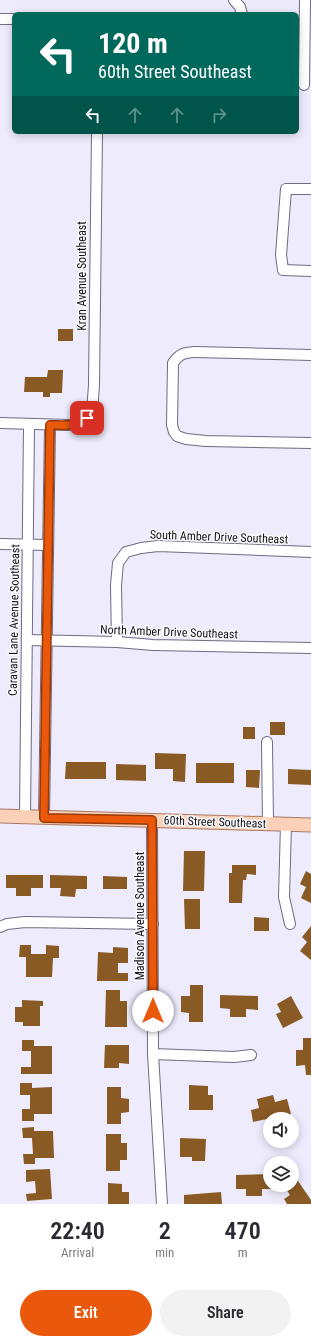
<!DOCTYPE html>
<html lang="en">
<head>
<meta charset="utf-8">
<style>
	body { margin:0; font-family:"Roboto Condensed",sans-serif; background:#f2f2f3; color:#2b2b33; height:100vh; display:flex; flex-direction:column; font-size:15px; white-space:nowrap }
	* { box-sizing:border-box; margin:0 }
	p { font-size:13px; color:#7c7c81 }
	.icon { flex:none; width:22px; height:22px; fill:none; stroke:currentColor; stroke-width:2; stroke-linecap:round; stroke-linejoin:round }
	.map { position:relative; height:1204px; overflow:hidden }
	.details { display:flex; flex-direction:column; background:#fff; flex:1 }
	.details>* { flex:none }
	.guide { position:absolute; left:12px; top:12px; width:287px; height:122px; border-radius:6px; box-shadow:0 2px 10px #0003; background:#00695c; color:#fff; overflow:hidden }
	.controls { position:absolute; left:263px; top:1112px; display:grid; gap:8px }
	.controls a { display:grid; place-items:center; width:36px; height:36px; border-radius:50%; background:#fff; box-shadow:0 2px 10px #0003; font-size:20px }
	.pin { position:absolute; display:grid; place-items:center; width:34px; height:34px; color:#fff; margin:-17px; border-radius:8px; box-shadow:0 2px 6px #0006 }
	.me { position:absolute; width:44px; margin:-22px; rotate:0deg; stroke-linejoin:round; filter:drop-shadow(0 0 3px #0008) }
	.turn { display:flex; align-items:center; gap:14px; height:84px; padding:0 20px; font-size:18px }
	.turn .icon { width:52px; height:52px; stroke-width:2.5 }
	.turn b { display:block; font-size:28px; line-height:34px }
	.lanes { display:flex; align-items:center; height:38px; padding:0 20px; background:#0003; justify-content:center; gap:20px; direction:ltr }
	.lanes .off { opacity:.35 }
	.eta { display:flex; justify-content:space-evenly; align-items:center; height:68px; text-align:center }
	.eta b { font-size:24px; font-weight:600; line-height:28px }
	.primary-button { display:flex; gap:8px; margin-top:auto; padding:8px 20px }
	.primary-button a { flex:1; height:46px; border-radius:24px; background:#ea580c; color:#fff; font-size:16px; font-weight:600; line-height:46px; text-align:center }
	.primary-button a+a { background:#f2f2f3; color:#2b2b33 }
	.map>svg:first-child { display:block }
</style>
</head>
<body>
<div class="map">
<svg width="311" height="1204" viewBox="0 0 311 1204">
	<rect width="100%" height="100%" fill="#edebfc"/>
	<g fill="#8a5a25">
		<rect x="58" y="329" width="15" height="12"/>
		<path d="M 48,370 L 63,370 L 62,393 L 50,393 L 50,397 L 43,397 L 43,392 L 24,392 L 25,377 L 47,377 Z"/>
		<rect x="270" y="722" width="15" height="13"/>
		<rect x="243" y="727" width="12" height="12"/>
		<path d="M 155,753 L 186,754 L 185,782 L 173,781 L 173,769 L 155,769 Z"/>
		<path d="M 66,762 L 106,762 L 106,779 L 65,779 Z"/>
		<rect x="196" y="763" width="38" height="20"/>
		<path d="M 116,764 L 146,765 L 146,781 L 116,780 Z"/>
		<path d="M 288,769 L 311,770 L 311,785 L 288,784 Z"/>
		<path d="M 246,770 L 260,770 L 259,788 L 246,787 Z"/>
		<path d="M 184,851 L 205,851 L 204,891 L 183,891 Z"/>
		<path d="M 232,865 L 256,865 L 256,875 L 247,874 L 246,880 L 243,880 L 242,903 L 229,903 L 229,873 L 232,873 Z"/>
		<path d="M 306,871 L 311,874 L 311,903 L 301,898 L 306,887 L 300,884 Z"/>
		<path d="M 6,875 L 43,875 L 43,888 L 31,888 L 31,896 L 16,896 L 16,888 L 6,888 Z"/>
		<path d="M 50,875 L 87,876 L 87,889 L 76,889 L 75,897 L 60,896 L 61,888 L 50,888 Z"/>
		<path d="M 103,876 L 127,877 L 127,889 L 103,889 Z"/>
		<path d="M 184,899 L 200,899 L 200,929 L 185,929 Z"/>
		<path d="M 254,917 L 269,918 L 269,931 L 254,931 Z"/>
		<path d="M 311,926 L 311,960 L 300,951 L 307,942 L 302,937 Z"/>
		<path d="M 20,945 L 31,945 L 31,954 L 46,954 L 46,945 L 59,946 L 59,958 L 53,958 L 52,977 L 26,977 L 26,957 L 19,957 Z"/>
		<path d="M 113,947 L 128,948 L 128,963 L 118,963 L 118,973 L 128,973 L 128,981 L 97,981 L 98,952 L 113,953 Z"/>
		<path d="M 190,985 L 203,985 L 203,1022 L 189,1022 L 189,1013 L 181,1012 L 181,996 L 190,996 Z"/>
		<path d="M 106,990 L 120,990 L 120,1001 L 127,1001 L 127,1027 L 105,1027 Z"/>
		<path d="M 220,995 L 258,996 L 258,1010 L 246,1009 L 246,1017 L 230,1017 L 230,1009 L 220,1008 Z"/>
		<path d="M 291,996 L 303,1018 L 283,1028 L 276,1014 L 281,1012 L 277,1004 Z"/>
		<path d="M 22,1000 L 43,1001 L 43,1006 L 40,1006 L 40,1026 L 23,1026 L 23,1022 L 15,1022 L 15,1007 L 22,1007 Z"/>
		<path d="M 303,1038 L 311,1038 L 311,1075 L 306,1075 L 305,1065 L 296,1066 L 296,1050 L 303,1050 Z"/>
		<path d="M 22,1040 L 34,1040 L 34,1046 L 52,1046 L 52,1074 L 21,1074 L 21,1067 L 31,1067 L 31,1051 L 22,1051 Z"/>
		<path d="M 105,1045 L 129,1045 L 129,1064 L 119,1063 L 119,1068 L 104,1068 Z"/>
		<path d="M 20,1083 L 32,1083 L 32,1088 L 52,1087 L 52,1114 L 34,1114 L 34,1121 L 22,1121 L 22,1109 L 30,1109 L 30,1095 L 20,1095 Z"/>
		<path d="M 189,1085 L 208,1086 L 208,1095 L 213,1095 L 213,1110 L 189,1110 Z"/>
		<path d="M 107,1087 L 121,1087 L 121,1098 L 129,1099 L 129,1112 L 121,1113 L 121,1124 L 107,1124 Z"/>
		<path d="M 273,1095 L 275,1102 L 287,1099 L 291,1114 L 253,1122 L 251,1110 L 259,1108 L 257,1099 Z"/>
		<path d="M 34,1127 L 34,1131 L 53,1131 L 54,1158 L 35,1158 L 35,1164 L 24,1164 L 23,1154 L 33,1154 L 32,1138 L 23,1138 L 22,1128 Z"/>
		<path d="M 106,1134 L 121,1134 L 121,1143 L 127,1143 L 127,1160 L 120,1160 L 120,1171 L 106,1171 Z"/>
		<path d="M 180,1138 L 206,1139 L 205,1161 L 192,1161 L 192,1157 L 180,1157 Z"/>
		<path d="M 50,1169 L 52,1199 L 27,1201 L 26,1194 L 36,1193 L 35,1181 L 26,1182 L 26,1170 Z"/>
		<path d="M 270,1174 L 270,1185 L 273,1185 L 273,1189 L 262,1189 L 262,1196 L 246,1196 L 246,1189 L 236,1189 L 236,1175 Z"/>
		<path d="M 296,1178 L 311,1200 L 311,1204 L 287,1204 L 284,1199 L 290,1195 L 284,1186 L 286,1185 L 292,1185 L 292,1181 Z"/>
		<path d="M 108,1183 L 122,1184 L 122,1192 L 129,1192 L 129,1204 L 108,1204 Z"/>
		<path d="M 221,1192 L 222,1204 L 184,1204 L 184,1195 Z"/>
	</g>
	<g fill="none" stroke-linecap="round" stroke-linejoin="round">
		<g stroke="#6e6b83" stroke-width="12">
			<g id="minor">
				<path d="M 234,0 L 240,7 L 242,14"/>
				<path d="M 0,19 L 14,19"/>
				<path d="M 304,85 L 305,0"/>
				<path d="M 311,189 L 286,189 L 281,255 L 283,270 L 311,271"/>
				<path d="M 311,355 L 196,352 C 184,353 180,353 173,363 L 172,425 L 174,432 L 177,436 L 186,439 L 206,441 L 311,443"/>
				<path d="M 0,423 L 69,425 L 80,423 L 92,412 L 94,385 L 97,132"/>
				<path d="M 0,544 L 48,545"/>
				<path d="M 27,640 L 117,642 L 153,645 L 311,648"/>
				<path d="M 117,642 L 116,585 L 118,563 L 126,552 L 141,548 L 158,546 L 311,552"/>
				<path d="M 267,742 L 268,824"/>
				<path d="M 25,817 L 29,424"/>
				<path d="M 44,817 L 50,425"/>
				<path d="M 152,820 L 153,1054 L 162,1204"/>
				<path d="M 286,824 L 284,897 L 290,924"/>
				<path d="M 0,927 L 7,924 L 25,922 L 153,924"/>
				<path d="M 153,1054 L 234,1057 L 251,1055"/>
			</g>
		</g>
		<g stroke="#a97962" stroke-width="15">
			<path id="major" d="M 0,816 L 311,825"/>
		</g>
		<use href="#minor" stroke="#fff" stroke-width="10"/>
		<use href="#major" stroke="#fbd0b8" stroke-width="13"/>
	</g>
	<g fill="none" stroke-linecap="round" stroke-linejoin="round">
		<g stroke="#983908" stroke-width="10">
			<path id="route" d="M 87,418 C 75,427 65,425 50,425 L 44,818 L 152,820 L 153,1011"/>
		</g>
		<use href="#route" stroke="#ea580c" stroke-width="7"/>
	</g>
	<g text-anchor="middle" stroke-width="3" stroke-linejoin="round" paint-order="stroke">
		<g font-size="12" fill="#14121c" stroke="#fafafa">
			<text transform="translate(82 276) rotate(-90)" y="4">Kran Avenue Southeast</text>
			<text transform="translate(219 537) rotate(2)" y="4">South Amber Drive Southeast</text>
			<text transform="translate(14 620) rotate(-89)" y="4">Caravan Lane Avenue Southeast</text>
			<text transform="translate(169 632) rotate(2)" y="4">North Amber Drive Southeast</text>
			<text transform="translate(215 822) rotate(2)" y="4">60th Street Southeast</text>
			<text transform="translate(140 916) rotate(-90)" y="4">Madison Avenue Southeast</text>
		</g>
	</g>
</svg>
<div class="controls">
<a><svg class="icon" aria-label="sound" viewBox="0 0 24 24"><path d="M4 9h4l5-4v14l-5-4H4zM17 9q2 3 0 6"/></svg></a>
<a><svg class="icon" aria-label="layers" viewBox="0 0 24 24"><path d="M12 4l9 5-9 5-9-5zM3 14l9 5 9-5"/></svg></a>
</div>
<div class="pin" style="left:87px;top:418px;background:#d93025"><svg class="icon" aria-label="arrive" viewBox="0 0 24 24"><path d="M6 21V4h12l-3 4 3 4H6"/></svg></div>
<svg class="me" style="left:153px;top:1011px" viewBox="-20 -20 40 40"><circle r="19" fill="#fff"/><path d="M0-13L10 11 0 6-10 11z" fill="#ea580c"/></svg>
<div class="guide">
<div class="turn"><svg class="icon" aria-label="left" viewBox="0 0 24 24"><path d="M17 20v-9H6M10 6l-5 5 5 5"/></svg><div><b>120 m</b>60th Street Southeast</div></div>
<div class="lanes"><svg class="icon" aria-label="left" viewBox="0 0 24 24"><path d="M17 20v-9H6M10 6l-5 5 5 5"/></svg><svg class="icon off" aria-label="ahead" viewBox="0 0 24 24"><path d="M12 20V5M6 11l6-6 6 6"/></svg><svg class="icon off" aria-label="ahead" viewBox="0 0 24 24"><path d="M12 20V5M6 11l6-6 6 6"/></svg><svg class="icon off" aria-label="right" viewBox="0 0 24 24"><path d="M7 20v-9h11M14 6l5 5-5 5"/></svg></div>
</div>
</div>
<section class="details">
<div class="eta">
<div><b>22:40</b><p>Arrival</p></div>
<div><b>2</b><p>min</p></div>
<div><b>470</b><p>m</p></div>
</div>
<div class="primary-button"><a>Exit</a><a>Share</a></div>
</section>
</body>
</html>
